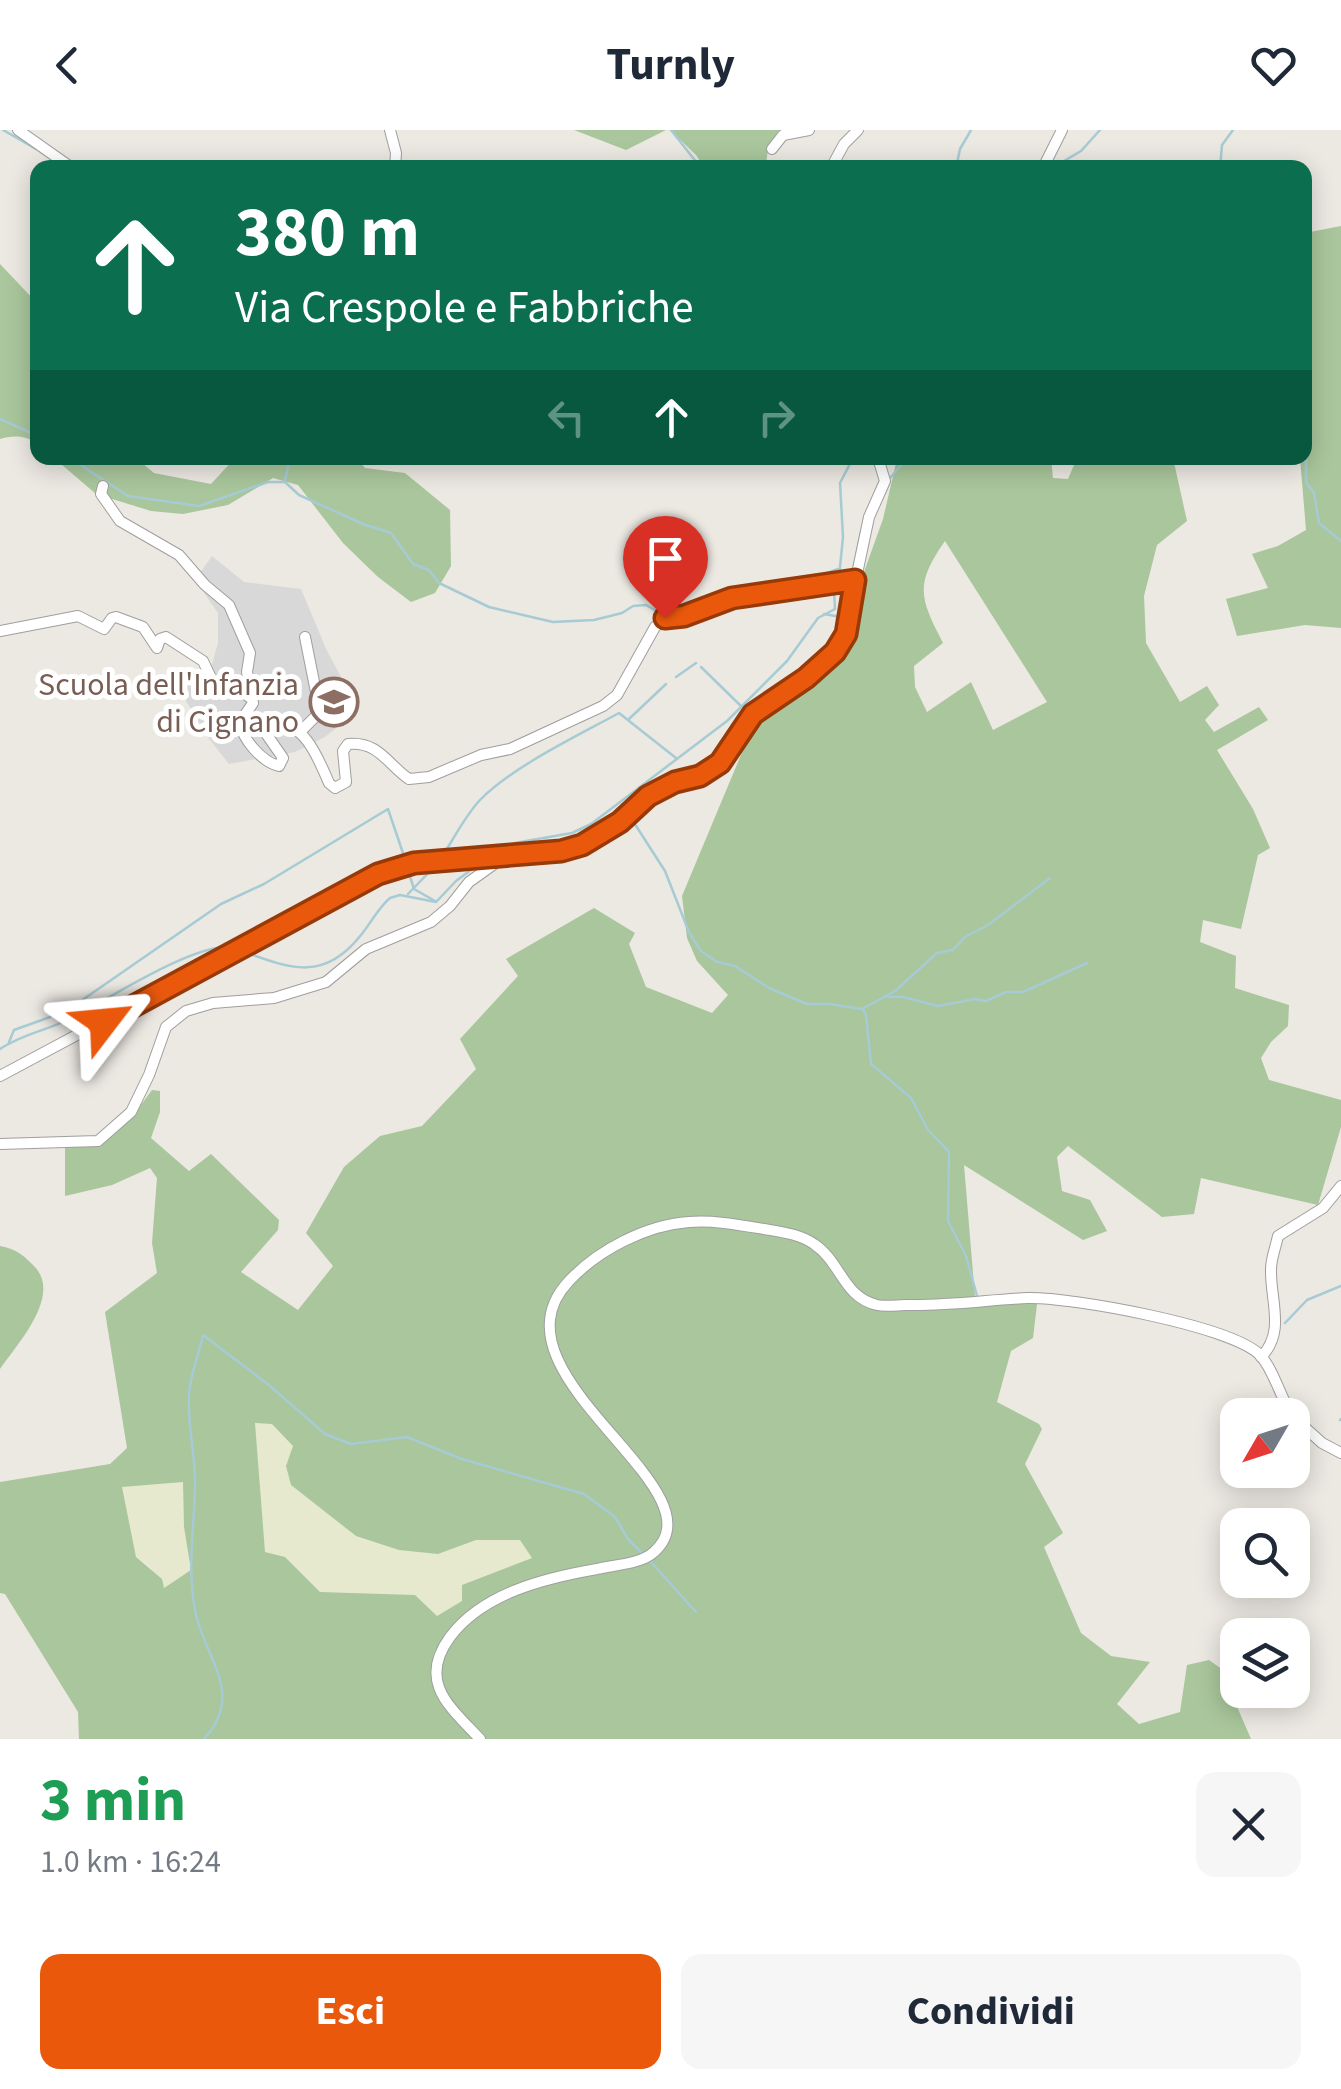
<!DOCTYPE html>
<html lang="it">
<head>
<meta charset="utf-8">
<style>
	body { margin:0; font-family:"Source Sans 3",sans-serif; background:#f6f6f7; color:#1f2937; height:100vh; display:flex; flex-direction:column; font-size:38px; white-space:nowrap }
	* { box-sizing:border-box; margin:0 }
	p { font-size:32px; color:#747a83 }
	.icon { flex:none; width:55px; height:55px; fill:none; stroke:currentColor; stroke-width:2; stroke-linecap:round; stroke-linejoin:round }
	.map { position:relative; height:1609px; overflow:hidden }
	.drawer { display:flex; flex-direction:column; background:#fff; flex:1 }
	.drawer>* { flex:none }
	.top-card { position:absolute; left:30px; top:30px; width:1282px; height:305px; border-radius:20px; box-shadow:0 5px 25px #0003; background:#0b6e4f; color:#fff; overflow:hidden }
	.needle { width:65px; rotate:231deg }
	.controls { position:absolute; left:1220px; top:1268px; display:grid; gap:20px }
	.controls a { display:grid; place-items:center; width:90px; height:90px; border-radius:20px; background:#fff; box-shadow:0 5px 25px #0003; font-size:50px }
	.pin { position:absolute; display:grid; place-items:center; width:85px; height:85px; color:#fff; margin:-102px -42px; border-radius:50% 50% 50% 0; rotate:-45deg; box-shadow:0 0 10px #0007 }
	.pin .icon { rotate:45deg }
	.me { position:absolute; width:110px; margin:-55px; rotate:61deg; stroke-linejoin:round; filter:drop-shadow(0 0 8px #0008) }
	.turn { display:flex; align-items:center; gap:35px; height:210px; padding:0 40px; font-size:45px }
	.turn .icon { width:130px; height:130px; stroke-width:2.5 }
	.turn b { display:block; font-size:70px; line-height:85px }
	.lanes { display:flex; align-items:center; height:95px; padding:0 40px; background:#0003; justify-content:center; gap:50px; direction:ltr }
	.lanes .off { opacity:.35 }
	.round { display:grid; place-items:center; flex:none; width:105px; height:105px; border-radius:20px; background:#f6f6f7 }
	.headline { display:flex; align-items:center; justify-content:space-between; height:170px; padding:0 40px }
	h1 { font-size:60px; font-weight:700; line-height:75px; color:#1e9e55 }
	.action { display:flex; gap:20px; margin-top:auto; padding:20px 40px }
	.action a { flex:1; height:115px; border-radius:20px; background:#ea580c; color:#fff; font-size:40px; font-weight:700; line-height:115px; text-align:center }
	.action a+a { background:#f6f6f7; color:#1f2937 }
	header { display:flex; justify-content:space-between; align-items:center; height:130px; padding:0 40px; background:#fff; font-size:45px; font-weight:700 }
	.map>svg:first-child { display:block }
</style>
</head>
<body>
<header><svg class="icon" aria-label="back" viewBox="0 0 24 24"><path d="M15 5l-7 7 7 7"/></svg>Turnly<svg class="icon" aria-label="heart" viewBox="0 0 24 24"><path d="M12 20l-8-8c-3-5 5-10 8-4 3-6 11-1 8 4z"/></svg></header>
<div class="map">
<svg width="1341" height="1609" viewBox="0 0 1341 1609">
	<rect width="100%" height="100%" fill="#ece8e2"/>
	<path fill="#d9d8d8" d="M 212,426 L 244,452 L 301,459 L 327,521 L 359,580 L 325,607 L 295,622 L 229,634 L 210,610 L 186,571 L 183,553 L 211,538 L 218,513 L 218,483 L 195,450 Z"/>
	<path fill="#fafadc" d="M 320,552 L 350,552 L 343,596 L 321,592 Z"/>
	<g fill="#e7e9cf">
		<path d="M 254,1293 L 272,1294 L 293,1316 L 286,1336 L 291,1355 L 356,1406 L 438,1424 L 476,1410 L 520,1410 L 532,1428 L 462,1455 L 462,1471 L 437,1486 L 415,1465 L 320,1462 L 285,1427 L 265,1422 Z"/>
		<path d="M 183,1352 L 184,1397 L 191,1440 L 163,1458 L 148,1434 L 136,1427 L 122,1356 Z"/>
	</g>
	<g fill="#a9c69c" fill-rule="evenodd">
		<path d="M 574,0 L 666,0 L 626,20 Z"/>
		<path d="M 670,0 L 779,0 L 768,17 L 766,38 L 704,37 L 696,25 Z"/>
		<path d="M 1341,96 L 1341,498 L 1305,495 L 1237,506 L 1226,469 L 1268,458 L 1252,424 L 1278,416 L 1306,400 L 1300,328 L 1305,328 L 1305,103 Z"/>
		<path d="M 0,134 L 37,173 L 37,314 C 27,305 12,305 0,309 Z"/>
		<path d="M 54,328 L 136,328 L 154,343 L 211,354 L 235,328 L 356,328 L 365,338 L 405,343 L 450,380 L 451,436 L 435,463 L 411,472 L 378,447 L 343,413 L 298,355 L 273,348 L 228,375 L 183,384 L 151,381 L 96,364 Z"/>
		<path d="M 1051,328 L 1053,348 L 1068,349 L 1077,328 L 1173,328 L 1187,391 L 1157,415 L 1144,466 L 1146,513 L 1180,572 L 1207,556 L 1219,575 L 1205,590 L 1214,602 L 1259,577 L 1268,590 L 1217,620 L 1253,679 L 1270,718 L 1258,725 L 1241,799 L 1203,790 L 1200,812 L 1236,826 L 1235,858 L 1289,875 L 1288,896 L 1271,912 L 1261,928 L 1269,950 L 1341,970 L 1341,997 L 1318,1075 L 1201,1048 L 1194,1084 L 1162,1087 L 1068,1016 L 1057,1027 L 1062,1061 L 1090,1070 L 1107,1101 L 1083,1110 L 964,1035 L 975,1167 L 1038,1166 L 1033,1208 L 1011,1221 L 997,1272 L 1039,1294 L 1042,1299 L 1025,1334 L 1063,1403 L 1044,1417 L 1081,1503 L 1111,1526 L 1150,1532 L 1117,1574 L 1139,1594 L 1180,1582 L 1187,1535 L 1209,1530 L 1230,1545 L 1235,1572 L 1251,1609 L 79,1609 L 78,1582 L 5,1464 L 0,1463 L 0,1352 L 110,1334 L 127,1318 L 105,1182 L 157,1143 L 152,1113 L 157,1048 L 150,1038 L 112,1055 L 65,1066 L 65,1015 L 101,1014 L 135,983 L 152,960 L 160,961 L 160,982 L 151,1008 L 189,1041 L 211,1024 L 279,1090 L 278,1100 L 241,1142 L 298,1180 L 333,1136 L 306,1103 L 344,1037 L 380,1006 L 422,996 L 476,939 L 460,909 L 518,846 L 506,829 L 594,778 L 635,803 L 629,814 L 646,857 L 712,883 L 728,865 L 697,831 L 687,808 L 682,766 L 756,589 L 819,545 L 849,517 L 859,485 L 864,442 L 883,389 L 897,329 ZM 945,411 L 1047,572 L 993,600 L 971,552 L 927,582 L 915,557 L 914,536 L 943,513 C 920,468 914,455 945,411 ZM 255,1293 L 272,1294 L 293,1316 L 286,1336 L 291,1355 L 356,1406 L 399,1420 L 438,1424 L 476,1410 L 520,1410 L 532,1428 L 462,1455 L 462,1471 L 437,1486 L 415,1465 L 320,1462 L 285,1427 L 265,1422 ZM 183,1352 L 184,1397 L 191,1440 L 164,1458 L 162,1449 L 136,1427 L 122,1357 Z"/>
		<path d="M 0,1116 C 16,1119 22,1124 33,1135 C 64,1164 17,1214 0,1239 Z"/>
	</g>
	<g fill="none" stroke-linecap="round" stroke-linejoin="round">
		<g stroke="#a7cbd4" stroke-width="2.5">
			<path d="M 3,0 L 36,19"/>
			<path d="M 671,0 L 701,38"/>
			<path d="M 956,38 L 960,19 L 971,0"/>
			<path d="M 1060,38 L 1059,34 L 1081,21 L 1100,0"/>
			<path d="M 1220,38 L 1222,15 L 1233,0"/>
			<path d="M 0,289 L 38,306"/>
			<path d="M 1305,293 L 1311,314 L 1306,321 L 1306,352 L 1314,363 L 1319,393 L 1341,411"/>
			<path d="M 70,328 L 128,366 L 199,376 L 268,352 L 285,352 L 299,365 L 363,394 L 391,403 L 413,434 L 429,440 L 439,453 L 489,477 L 553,492 L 594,490 L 622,483 L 633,476 L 646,475 L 658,482 L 678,481 L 731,463"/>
			<path d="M 890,348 L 907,328"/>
			<path d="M 285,350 L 290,328"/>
			<path d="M 852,445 L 861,402"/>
			<path d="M 839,447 L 843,407 L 840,353 L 853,328"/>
			<path d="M 739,462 L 816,447 L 838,439"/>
			<path d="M 824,484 L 841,487 L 847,469"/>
			<path d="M 701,537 L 741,576"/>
			<path d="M 676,547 L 696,533"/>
			<path d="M 629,589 L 666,554"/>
			<path d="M 631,688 L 665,741 L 689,802 L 701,821 L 717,832 L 735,836 L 769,858 L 807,874 L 829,874 L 862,879"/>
			<path d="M 493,723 L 509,714 L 572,703 L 591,694 L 727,591 L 787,531 L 818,488 L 835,479 L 834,459"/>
			<path d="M 441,728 C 454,709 464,687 480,670 C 512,637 577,606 619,583 L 676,628"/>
			<path d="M 407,737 L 414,759 L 435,771"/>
			<path d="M 408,764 L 436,735"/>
			<path d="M 242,821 C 291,839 324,852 361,805 C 371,793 378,778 390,768 L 400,765 L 436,772 L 456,751 L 483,731"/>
			<path d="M 888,867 L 903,867 L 938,876 L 975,869 L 986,871 L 1006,862 L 1023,862 L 1087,833"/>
			<path d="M 862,879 L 895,861 L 937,823 L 953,820 L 965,807 L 988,795 L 1050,748"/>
			<path d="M 863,880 L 866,885 L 871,934 L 911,968 L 928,1000 L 949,1022 L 948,1091 L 966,1126 L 977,1166"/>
			<path d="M 9,912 L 14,900 L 50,887 L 78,873 L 221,774 L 264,754 L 388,679 L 405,729"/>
			<path d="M 0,919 C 22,904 48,900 72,888 C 105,871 201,808 235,818"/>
			<path d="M 1285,1193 L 1307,1170 L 1341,1156"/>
			<path d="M 1340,1290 L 1341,1289"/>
			<path d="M 650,1431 L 696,1482"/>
			<path d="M 204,1609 C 246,1563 204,1528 195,1480 C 187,1434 194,1403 195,1357 C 196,1326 187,1295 189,1265 C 190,1244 199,1225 203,1205 L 269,1255 L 325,1304 L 351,1314 L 407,1307 L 462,1329 L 584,1364 L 615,1387 L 628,1409 L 645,1426"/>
		</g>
		<g stroke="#9f9f9f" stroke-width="12">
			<g id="minor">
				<path d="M 18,0 L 72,38"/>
				<path d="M 390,0 L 396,23 L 395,38"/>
				<path d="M 772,19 L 783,5 L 809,0"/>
				<path d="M 831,38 L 844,14 L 858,0"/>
				<path d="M 1043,38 L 1062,0"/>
				<path d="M 103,356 L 101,364 L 120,391 L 179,425 L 205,455 L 229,475 L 250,523 L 247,542 L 253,573 L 240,592 C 242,609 262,632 279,636 L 283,628 L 267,605 L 266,598 L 273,592 C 305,592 318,628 329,653 L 335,658 L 346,652 L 343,621 L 348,614 C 379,611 388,635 409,649 L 429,647 L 481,625 L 510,619 L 603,576 L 617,565 L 655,497 L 665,488 L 684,486 L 732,468 L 855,451"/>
				<path d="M 0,501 L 78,486 L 104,499 L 112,488 L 116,487 L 143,497 L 157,518 L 160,509 L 166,507 L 203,531 L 212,550 L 229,553 L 252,569"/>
				<path d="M 301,601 L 320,582 L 305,507"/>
				<path d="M 0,946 L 378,744 L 414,733 L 561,721 C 583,715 606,707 622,691 C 631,681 639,672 650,665 C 672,652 701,651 719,633 C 734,619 739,596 754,583 C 782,557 823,545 843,510 L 869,387 L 885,351 L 878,328"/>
				<path d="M 0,1014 L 98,1011 L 131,982 L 149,945 L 166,897 L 186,881 L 213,873 L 274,868 L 326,852 L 366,819 L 431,792 L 450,776 L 469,752 L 504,727"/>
				<path d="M 1261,1227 C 1286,1202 1270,1170 1271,1139 C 1271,1128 1276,1116 1278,1106 L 1323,1078 L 1341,1056"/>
				<path d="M 1292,1286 L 1322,1313 L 1341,1323"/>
				<path d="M 480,1609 C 450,1577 417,1552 450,1507 C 483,1463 545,1448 597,1439 C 614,1435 641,1434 654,1422 C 726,1358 481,1244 569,1151 C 598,1120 646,1095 689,1092 C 713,1090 740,1095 764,1099 C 781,1102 800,1104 814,1114 C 841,1132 843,1167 877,1175 C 886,1177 898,1175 907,1175 C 948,1176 987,1170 1028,1168 C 1071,1167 1232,1196 1260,1225 C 1274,1240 1280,1267 1292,1285"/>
			</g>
		</g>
		<use href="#minor" stroke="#fff" stroke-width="10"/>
	</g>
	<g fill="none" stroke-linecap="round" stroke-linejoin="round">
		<g stroke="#983908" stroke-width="25">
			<path id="route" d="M 104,892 L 378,744 L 414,733 L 561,721 L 582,715 L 620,692 L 648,666 L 675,652 L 700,646 L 720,633 L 753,584 L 806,548 L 835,522 L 846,504 L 855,450 L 732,468 L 684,486 L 665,488"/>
		</g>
		<use href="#route" stroke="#ea580c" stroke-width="18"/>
	</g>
	<defs>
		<g id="school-ring" transform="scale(2.5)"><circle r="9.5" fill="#fff" stroke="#8d6e63" stroke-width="1.5"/><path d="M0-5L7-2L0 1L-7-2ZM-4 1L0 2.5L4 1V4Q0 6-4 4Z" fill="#8d6e63"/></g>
	</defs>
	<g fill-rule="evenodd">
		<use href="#school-ring" x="334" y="572"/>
	</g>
	<g text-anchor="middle" stroke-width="10" stroke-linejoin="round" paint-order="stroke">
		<g font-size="32" fill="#785e54" stroke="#fff" text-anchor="end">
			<text x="299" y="565">Scuola dell'Infanzia<tspan x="299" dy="37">di Cignano</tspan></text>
		</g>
	</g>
</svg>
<div class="controls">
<a><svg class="needle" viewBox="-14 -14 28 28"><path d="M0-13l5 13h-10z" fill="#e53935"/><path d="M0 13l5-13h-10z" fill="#747a83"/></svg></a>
<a><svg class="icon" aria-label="search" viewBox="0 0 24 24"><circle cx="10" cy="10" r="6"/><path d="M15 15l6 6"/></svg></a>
<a><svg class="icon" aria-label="layers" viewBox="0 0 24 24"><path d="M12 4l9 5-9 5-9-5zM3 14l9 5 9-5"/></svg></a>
</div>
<div class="pin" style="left:665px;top:488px;background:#d93025"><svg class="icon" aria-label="arrive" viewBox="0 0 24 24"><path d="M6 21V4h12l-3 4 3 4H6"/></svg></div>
<svg class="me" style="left:104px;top:892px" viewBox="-20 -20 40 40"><path d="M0-17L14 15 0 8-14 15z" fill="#ea580c" stroke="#fff" stroke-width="4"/></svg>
<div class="top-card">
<div class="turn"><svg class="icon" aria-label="ahead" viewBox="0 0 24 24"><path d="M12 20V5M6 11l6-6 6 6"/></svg><div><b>380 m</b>Via Crespole e Fabbriche</div></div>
<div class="lanes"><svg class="icon off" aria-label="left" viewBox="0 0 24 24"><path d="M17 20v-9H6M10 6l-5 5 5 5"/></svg><svg class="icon" aria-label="ahead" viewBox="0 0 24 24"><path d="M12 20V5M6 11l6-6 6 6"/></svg><svg class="icon off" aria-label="right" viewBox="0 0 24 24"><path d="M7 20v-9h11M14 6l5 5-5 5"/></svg></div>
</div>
</div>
<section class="drawer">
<div class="headline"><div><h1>3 min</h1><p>1.0 km · 16:24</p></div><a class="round"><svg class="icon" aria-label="close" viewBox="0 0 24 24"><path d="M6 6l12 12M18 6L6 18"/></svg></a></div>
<div class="action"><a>Esci</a><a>Condividi</a></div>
</section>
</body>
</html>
